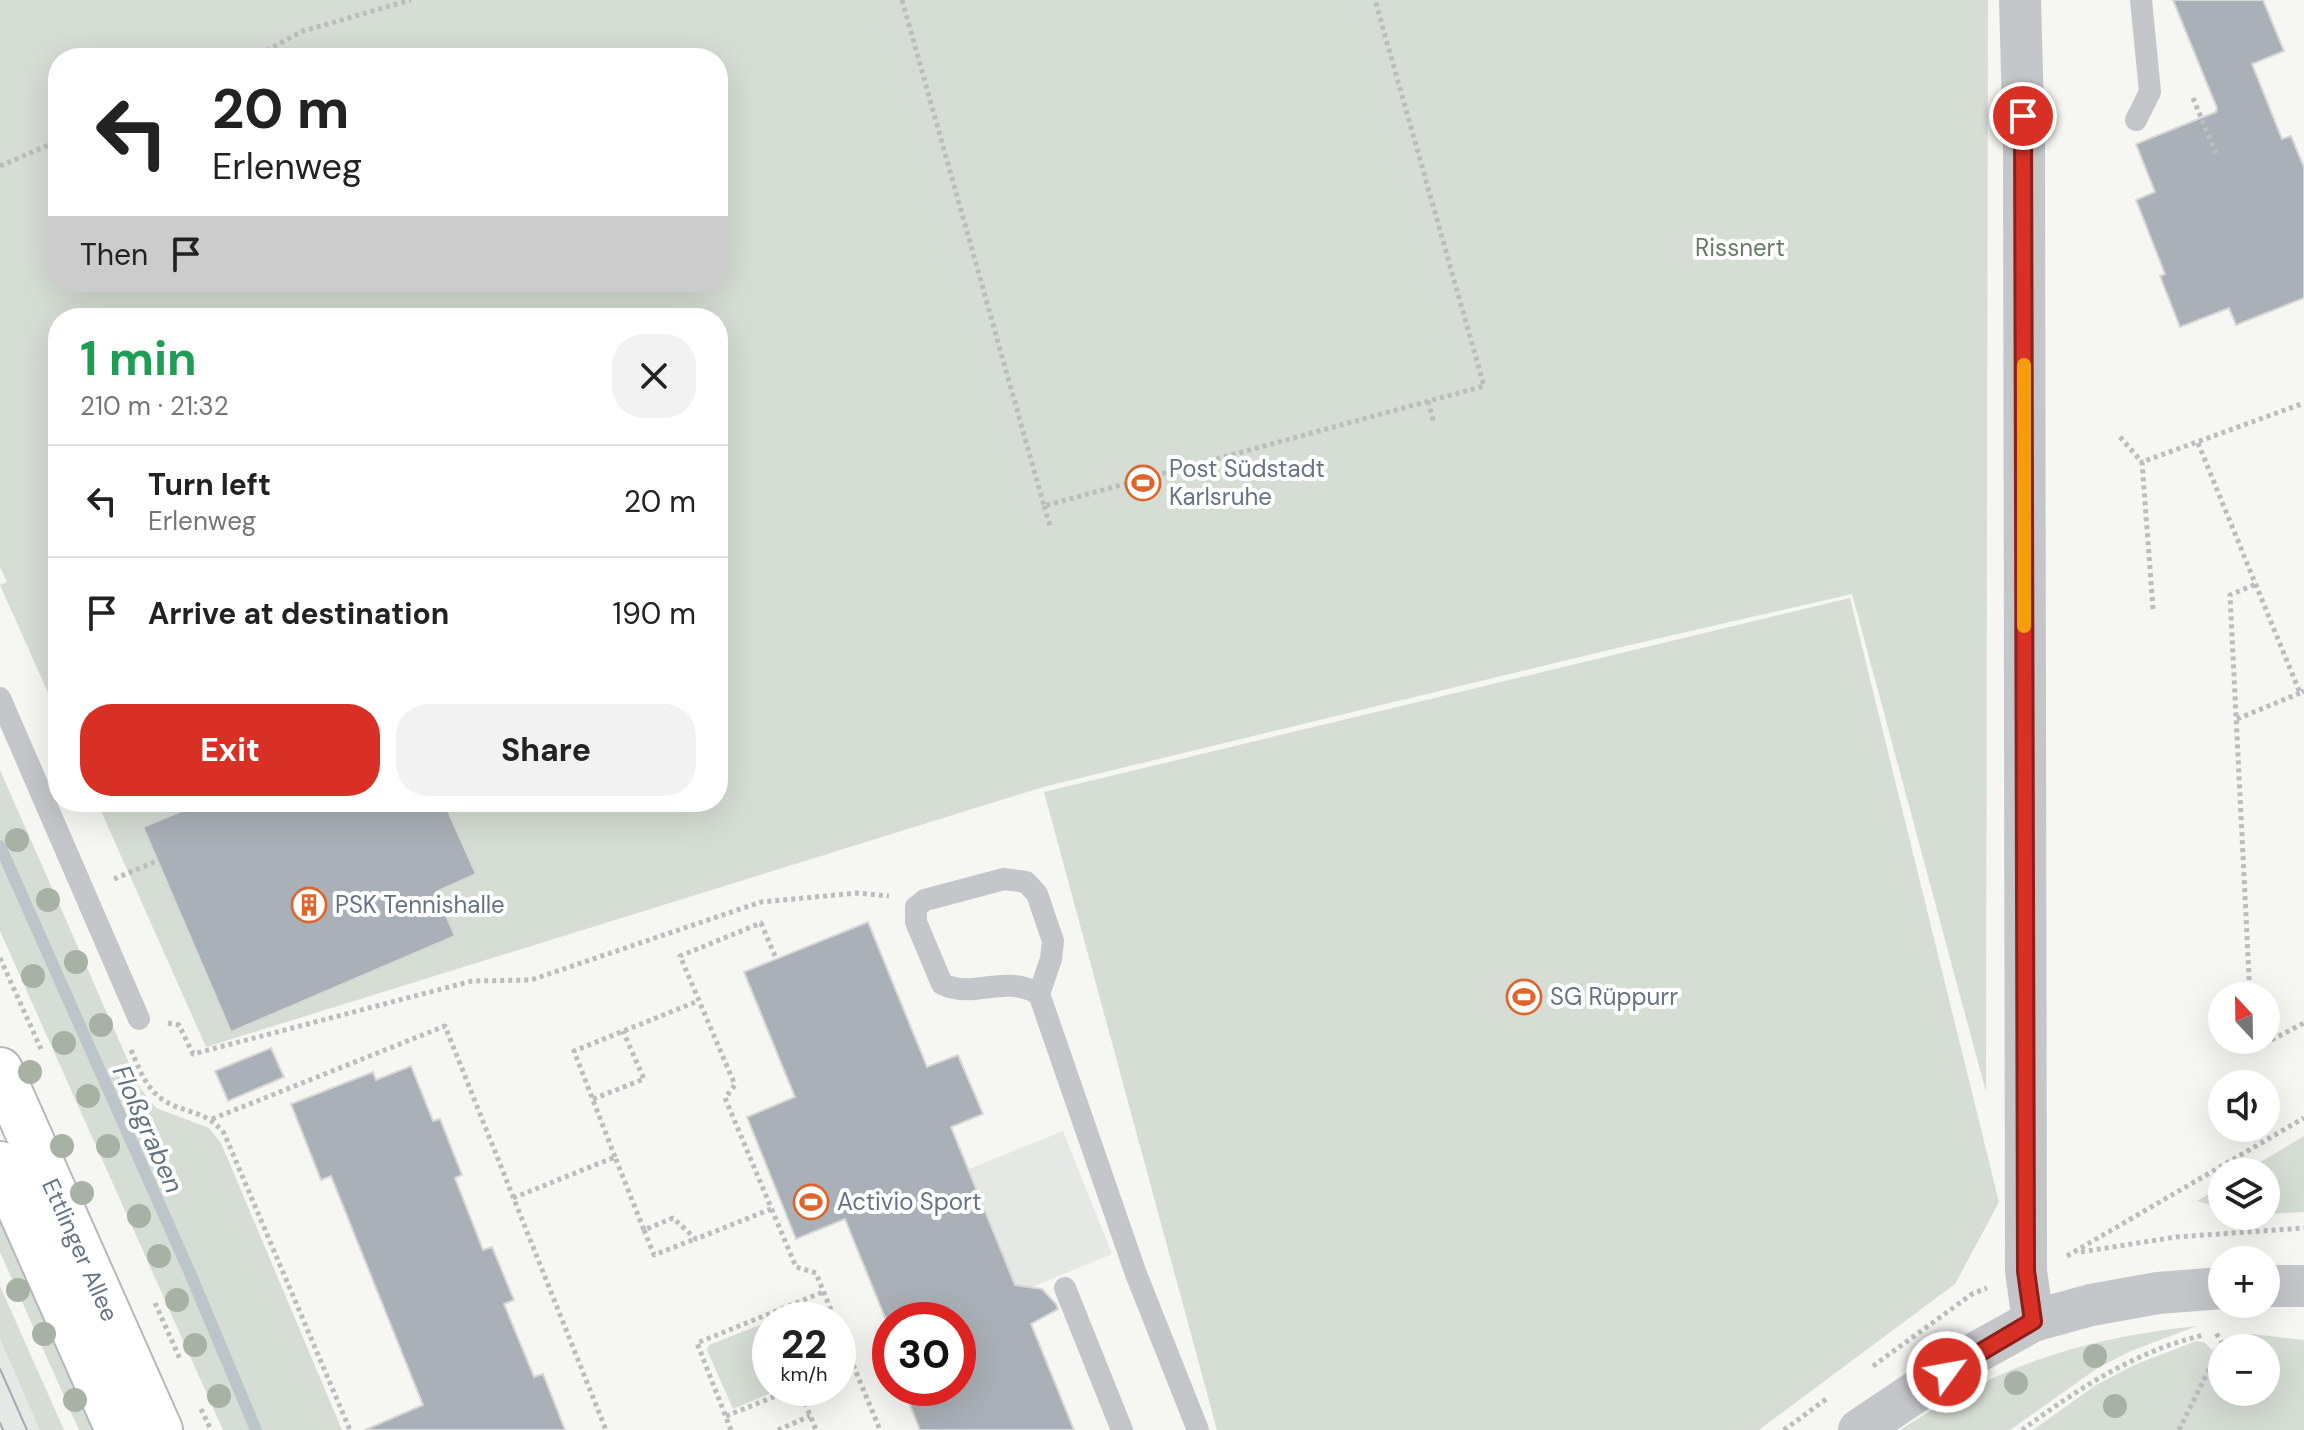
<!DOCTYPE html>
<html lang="en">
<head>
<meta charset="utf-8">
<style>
	body { margin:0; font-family:"DM Sans",sans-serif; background:#f2f2f2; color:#222; height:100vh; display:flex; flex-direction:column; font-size:30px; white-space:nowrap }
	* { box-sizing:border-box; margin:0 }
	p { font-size:26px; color:#767676 }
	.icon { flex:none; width:44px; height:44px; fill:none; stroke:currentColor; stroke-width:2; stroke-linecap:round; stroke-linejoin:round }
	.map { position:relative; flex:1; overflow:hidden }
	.details { position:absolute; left:48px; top:308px; width:680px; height:504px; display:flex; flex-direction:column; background:#fff; border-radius:32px; box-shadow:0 8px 32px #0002 }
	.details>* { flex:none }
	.top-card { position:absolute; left:48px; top:48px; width:680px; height:244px; border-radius:32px; box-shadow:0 8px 32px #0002; background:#fff; color:#222; overflow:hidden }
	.needle { width:52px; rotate:338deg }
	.tools { position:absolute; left:2208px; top:982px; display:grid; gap:16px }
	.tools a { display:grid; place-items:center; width:72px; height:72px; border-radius:50%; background:#fff; box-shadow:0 8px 32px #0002; font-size:40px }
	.speed { position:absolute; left:752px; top:1302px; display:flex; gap:16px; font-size:40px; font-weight:700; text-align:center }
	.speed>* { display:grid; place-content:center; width:104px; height:104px; border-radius:50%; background:#fff; box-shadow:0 8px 32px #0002; line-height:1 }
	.speed small { font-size:20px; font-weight:400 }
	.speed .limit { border:12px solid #d22; background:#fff; color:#111 }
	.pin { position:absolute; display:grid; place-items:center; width:68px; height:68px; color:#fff; margin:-34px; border:4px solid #fff; border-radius:50%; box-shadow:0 2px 8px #0007 }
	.me { position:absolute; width:88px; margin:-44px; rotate:58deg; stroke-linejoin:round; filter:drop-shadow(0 0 6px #0008) }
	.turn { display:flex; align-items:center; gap:28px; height:168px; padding:0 32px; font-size:36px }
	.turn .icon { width:104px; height:104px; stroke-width:2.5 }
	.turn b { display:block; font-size:56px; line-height:68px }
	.then { display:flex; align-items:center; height:76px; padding:0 32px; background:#0003; gap:16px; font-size:30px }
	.round { display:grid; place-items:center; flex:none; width:84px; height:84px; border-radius:32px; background:#f2f2f2 }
	.overview { display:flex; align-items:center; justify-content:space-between; height:136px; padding:0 32px }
	h1 { font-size:48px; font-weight:700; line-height:60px; color:#1e9e55 }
	.primary-button { display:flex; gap:16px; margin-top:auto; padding:16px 32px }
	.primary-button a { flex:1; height:92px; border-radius:32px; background:#d93025; color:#fff; font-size:32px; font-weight:700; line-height:92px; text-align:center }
	.primary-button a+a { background:#f2f2f2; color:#222 }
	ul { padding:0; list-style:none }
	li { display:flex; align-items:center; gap:24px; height:112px; padding:0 32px; border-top:2px solid #e0e0e0 }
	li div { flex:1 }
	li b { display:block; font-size:30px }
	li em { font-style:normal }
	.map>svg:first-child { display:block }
</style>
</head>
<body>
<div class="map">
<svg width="2304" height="1430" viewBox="0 0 2304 1430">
	<rect width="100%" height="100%" fill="#f6f6f3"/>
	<g fill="#e6e8e6">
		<path d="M 1063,1131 L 1112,1254 L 952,1320 L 890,1320 L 890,1330 L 845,1219 Z"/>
		<path d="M 0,1339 L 41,1430 L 0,1430 Z"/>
	</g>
	<g fill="#d6ddd4" fill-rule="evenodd">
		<path d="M 0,0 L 1988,0 L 1986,1092 L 1852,594 L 1617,648 L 1043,787 L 206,1047 L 97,802 L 718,802 L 718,318 L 58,318 L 58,715 L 0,585 L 7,582 L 0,567 ZM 58,58 L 718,58 L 718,282 L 58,282 Z"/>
		<path d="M 1850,598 L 1999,1202 L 1955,1284 L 1759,1430 L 1217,1430 L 1044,792 Z"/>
		<path d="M 0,770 L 140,1088 L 156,1108 L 209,1128 L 221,1143 L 342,1430 L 223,1430 L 0,931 Z"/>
		<path d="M 2304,1136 L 2304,1212 L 2266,1214 L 2266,1172 L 2244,1172 Z"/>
		<path d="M 2222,1186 L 2222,1208 L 2197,1201 Z"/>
		<path d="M 0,1210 L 97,1430 L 79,1430 L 0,1252 Z"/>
		<path d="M 0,1286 L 64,1430 L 40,1430 L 0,1339 Z"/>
		<path d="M 770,1321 L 770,1388 L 783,1388 L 733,1409 L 707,1350 L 709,1345 Z"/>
		<path d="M 2197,1326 L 2131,1351 L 2099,1367 L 2010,1430 L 1900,1430 C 1999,1365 2080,1339 2197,1326 Z"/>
		<path d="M 2252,1334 L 2304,1340 L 2304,1430 L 2033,1430 L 2096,1385 L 2134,1365 L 2196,1341 L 2204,1342 L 2212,1350 L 2222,1343 ZM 2222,1348 L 2266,1348 L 2266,1392 L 2222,1392 Z"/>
	</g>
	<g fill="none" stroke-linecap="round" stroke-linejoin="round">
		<path stroke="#bbc5ca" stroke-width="12" d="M 0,846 L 190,1273 L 256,1430"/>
	</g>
	<g fill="#aab0b7" stroke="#d7d7d5" stroke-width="2">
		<path d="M 2173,0 L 2263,0 L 2284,51 L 2252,64 L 2282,139 L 2291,136 L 2304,167 L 2304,298 L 2236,325 L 2229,308 L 2180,327 L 2160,276 L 2165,274 L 2136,200 L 2155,192 L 2136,144 L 2216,112 L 2217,108 Z"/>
		<path d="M 203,802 L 444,802 L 476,874 L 436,892 L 455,936 L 231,1032 L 143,827 Z"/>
		<path d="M 868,922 L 927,1067 L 958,1055 L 983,1114 L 951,1127 L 1015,1285 L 1042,1289 L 1056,1304 L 1058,1309 L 1031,1324 L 1074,1430 L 920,1430 L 903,1388 L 958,1388 L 958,1320 L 886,1320 L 845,1219 L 796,1239 L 747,1117 L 795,1097 L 744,972 Z"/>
		<path d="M 271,1048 L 284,1077 L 228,1101 L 215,1071 Z"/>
		<path d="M 411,1066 L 433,1121 L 440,1119 L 462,1175 L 455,1178 L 483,1250 L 492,1247 L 514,1300 L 504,1304 L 534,1377 L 543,1374 L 565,1430 L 365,1430 L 423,1405 L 331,1176 L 321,1180 L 291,1104 L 373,1072 L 376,1080 Z"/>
	</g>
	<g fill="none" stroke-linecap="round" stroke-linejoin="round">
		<g stroke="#b4b8bd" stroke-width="48">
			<g id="secondary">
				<path d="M 0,1070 L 160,1430"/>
				<path d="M 0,1164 L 118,1430"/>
			</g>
		</g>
		<g stroke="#bbbdbf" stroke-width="5" stroke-dasharray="4 4" stroke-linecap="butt">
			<path d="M 902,0 L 1044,506 L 1484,386 L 1375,0"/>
			<path d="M 252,58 L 303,31 L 411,0"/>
			<path d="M 2193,98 L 2216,154"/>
			<path d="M 0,166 L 58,141"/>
			<path d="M 1428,401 L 1434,423"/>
			<path d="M 2120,437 L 2142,462"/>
			<path d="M 2198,443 L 2300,693 L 2304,691"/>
			<path d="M 1044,506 L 1051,529"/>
			<path d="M 2153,609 L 2142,462 L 2304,403"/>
			<path d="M 2237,719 L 2300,693"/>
			<path d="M 114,879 L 157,861"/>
			<path d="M 775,956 L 761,923 L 680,956 L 735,1085 L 725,1098 L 796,1267 L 816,1273 L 835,1320"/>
			<path d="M 0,958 L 41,1049"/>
			<path d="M 2250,996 L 2230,595 L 2256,584"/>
			<path d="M 168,1023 L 179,1025 L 193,1054 L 472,981 L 531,980 L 761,902 L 857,893 L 889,896"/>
			<path d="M 2252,1040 L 2252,1050 L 2304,1023"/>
			<path d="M 131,1050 C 139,1068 145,1087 162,1099 C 184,1115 202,1107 224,1133 L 350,1430"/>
			<path d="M 593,1099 L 644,1079 L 623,1031"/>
			<path d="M 212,1119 L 445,1026 L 606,1430"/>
			<path d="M 615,1157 L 574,1051 L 698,1001"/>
			<path d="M 513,1198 L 615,1157 L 644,1230 L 673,1218 L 696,1239 L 771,1209"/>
			<path d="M 644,1230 L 654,1255 L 695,1239"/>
			<path d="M 2081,1252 L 2176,1237 L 2304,1228"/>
			<path d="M 2067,1256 L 2304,1118"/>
			<path d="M 155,1303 L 180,1359"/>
			<path d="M 838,1328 L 880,1430"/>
			<path d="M 1873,1366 L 1972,1294 L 1987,1288"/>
			<path d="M 799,1388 L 816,1430"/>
			<path d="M 201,1409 L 211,1430"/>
			<path d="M 726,1416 L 796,1388"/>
			<path d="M 731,1430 L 697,1343 L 823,1292"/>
			<path d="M 778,1430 L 810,1416"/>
			<path d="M 1784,1430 L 1829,1397"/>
			<path d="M 2022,1430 C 2078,1389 2135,1351 2204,1335"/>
			<path d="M 2179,1430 L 2222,1343 L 2215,1331"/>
		</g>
		<g stroke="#c4c6ca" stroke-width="22">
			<path d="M 2136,120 L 2150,92 L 2141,0"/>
			<path d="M 0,698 L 139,1019"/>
			<path d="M 1039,994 C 1001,973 976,1000 942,984 L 916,922 L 916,907 L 925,900 L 1004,879 L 1026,882 L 1037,894 L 1053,941 L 1051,959 L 1039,994 L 1136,1274 L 1198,1430"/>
			<path d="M 1065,1288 L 1122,1430"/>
		</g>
		<g stroke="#c4c6ca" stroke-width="42">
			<path d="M 2020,0 L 2024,145 L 2026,1271 L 2033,1321"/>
			<path d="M 2266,1286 L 2304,1286"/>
			<path d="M 1859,1430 L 1968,1357 L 2033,1321 L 2091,1305 L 2158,1293 L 2222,1288"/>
		</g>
		<use href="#secondary" stroke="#fff" stroke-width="44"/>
		<g stroke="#a4a9af" stroke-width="2">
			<path d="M 0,1369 L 27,1430"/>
			<path d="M 0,1423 L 3,1430"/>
		</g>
	</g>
	<g fill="#a7b2a4">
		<circle cx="17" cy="840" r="12"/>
		<circle cx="48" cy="900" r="12"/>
		<circle cx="76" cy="962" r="12"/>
		<circle cx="33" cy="976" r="12"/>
		<circle cx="101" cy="1025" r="12"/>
		<circle cx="64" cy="1043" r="12"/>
		<circle cx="30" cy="1072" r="12"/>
		<circle cx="88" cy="1096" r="12"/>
		<circle cx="62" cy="1146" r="12"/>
		<circle cx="108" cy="1146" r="12"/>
		<circle cx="82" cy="1193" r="12"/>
		<circle cx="139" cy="1216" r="12"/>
		<circle cx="159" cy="1256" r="12"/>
		<circle cx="18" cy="1290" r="12"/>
		<circle cx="177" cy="1300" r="12"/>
		<circle cx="44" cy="1334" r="12"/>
		<circle cx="195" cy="1345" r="12"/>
		<circle cx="2095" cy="1356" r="12"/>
		<circle cx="2016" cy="1383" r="12"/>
		<circle cx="219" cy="1396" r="12"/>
		<circle cx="75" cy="1400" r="12"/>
		<circle cx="2115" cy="1406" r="12"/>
	</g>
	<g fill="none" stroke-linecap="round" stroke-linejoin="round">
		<g stroke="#8d1f18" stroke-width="20">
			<path id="route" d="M 1947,1372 L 2033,1321 L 2026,1271 L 2023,116"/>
		</g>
		<use href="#route" stroke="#d93025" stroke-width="14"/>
		<path stroke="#f59e0b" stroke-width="14" d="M 2024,365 L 2024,626"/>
	</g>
	<defs>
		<g id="stadium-ring" transform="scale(1.8)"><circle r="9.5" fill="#fff" stroke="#de652b" stroke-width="1.5"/><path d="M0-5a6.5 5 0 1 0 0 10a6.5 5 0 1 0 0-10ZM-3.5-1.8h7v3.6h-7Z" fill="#de652b"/></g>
		<g id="building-ring" transform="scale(1.8)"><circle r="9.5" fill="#fff" stroke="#de652b" stroke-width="1.5"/><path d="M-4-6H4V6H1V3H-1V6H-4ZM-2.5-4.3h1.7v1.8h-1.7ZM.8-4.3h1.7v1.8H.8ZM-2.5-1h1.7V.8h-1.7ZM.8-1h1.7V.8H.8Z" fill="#de652b"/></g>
	</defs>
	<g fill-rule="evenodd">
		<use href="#stadium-ring" x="1143" y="483"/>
		<use href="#building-ring" x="309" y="905"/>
		<use href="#stadium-ring" x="1524" y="997"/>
		<use href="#stadium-ring" x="811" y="1202"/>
	</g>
	<g text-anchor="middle" stroke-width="8" stroke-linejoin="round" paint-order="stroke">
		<g font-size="24" fill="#677a64" stroke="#fff">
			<text x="1740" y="256">Rissnert</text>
		</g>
		<g font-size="24" fill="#667383" stroke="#fff" text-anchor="start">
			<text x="1169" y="477">Post Südstadt<tspan x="1169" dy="28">Karlsruhe</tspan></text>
			<text x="335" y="913">PSK Tennishalle</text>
			<text x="1550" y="1005">SG Rüppurr</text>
			<text x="837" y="1210">Activio Sport</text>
		</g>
		<g font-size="24" fill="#667383" stroke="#fff">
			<text transform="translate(80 1250) rotate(66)" y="8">Ettlinger Allee</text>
		</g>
		<g font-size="26" font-style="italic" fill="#62757f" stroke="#fff">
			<text transform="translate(148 1129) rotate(66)" y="9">Floßgraben</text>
		</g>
	</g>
</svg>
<div class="tools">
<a><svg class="needle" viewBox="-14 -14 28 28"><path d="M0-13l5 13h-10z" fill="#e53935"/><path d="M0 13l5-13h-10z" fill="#767676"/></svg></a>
<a><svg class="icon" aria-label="sound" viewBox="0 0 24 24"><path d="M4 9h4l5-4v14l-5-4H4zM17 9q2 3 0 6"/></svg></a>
<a><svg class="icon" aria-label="layers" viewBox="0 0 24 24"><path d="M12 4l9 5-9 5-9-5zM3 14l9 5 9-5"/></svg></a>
<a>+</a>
<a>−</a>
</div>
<div class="speed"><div>22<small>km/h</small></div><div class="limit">30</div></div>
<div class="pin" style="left:2023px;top:116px;background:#d93025"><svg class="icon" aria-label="arrive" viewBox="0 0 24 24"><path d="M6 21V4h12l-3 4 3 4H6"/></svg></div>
<svg class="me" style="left:1947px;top:1372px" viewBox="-20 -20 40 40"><circle r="17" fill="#d93025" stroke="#fff" stroke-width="3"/><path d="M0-11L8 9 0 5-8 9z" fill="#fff"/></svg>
<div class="top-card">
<div class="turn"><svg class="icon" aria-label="left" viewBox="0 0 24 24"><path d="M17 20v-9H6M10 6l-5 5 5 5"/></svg><div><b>20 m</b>Erlenweg</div></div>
<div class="then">Then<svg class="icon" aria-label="arrive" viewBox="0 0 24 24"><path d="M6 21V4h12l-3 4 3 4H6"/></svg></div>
</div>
<section class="details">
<div class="overview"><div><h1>1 min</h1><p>210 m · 21:32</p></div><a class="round"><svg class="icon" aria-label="close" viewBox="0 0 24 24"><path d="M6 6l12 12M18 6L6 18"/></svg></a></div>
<ul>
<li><svg class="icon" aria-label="left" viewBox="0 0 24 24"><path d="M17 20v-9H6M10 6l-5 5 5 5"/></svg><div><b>Turn left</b><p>Erlenweg</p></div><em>20 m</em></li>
<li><svg class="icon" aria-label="arrive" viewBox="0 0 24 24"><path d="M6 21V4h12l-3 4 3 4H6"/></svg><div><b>Arrive at destination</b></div><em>190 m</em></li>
</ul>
<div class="primary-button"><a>Exit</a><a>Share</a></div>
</section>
</div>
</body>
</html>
